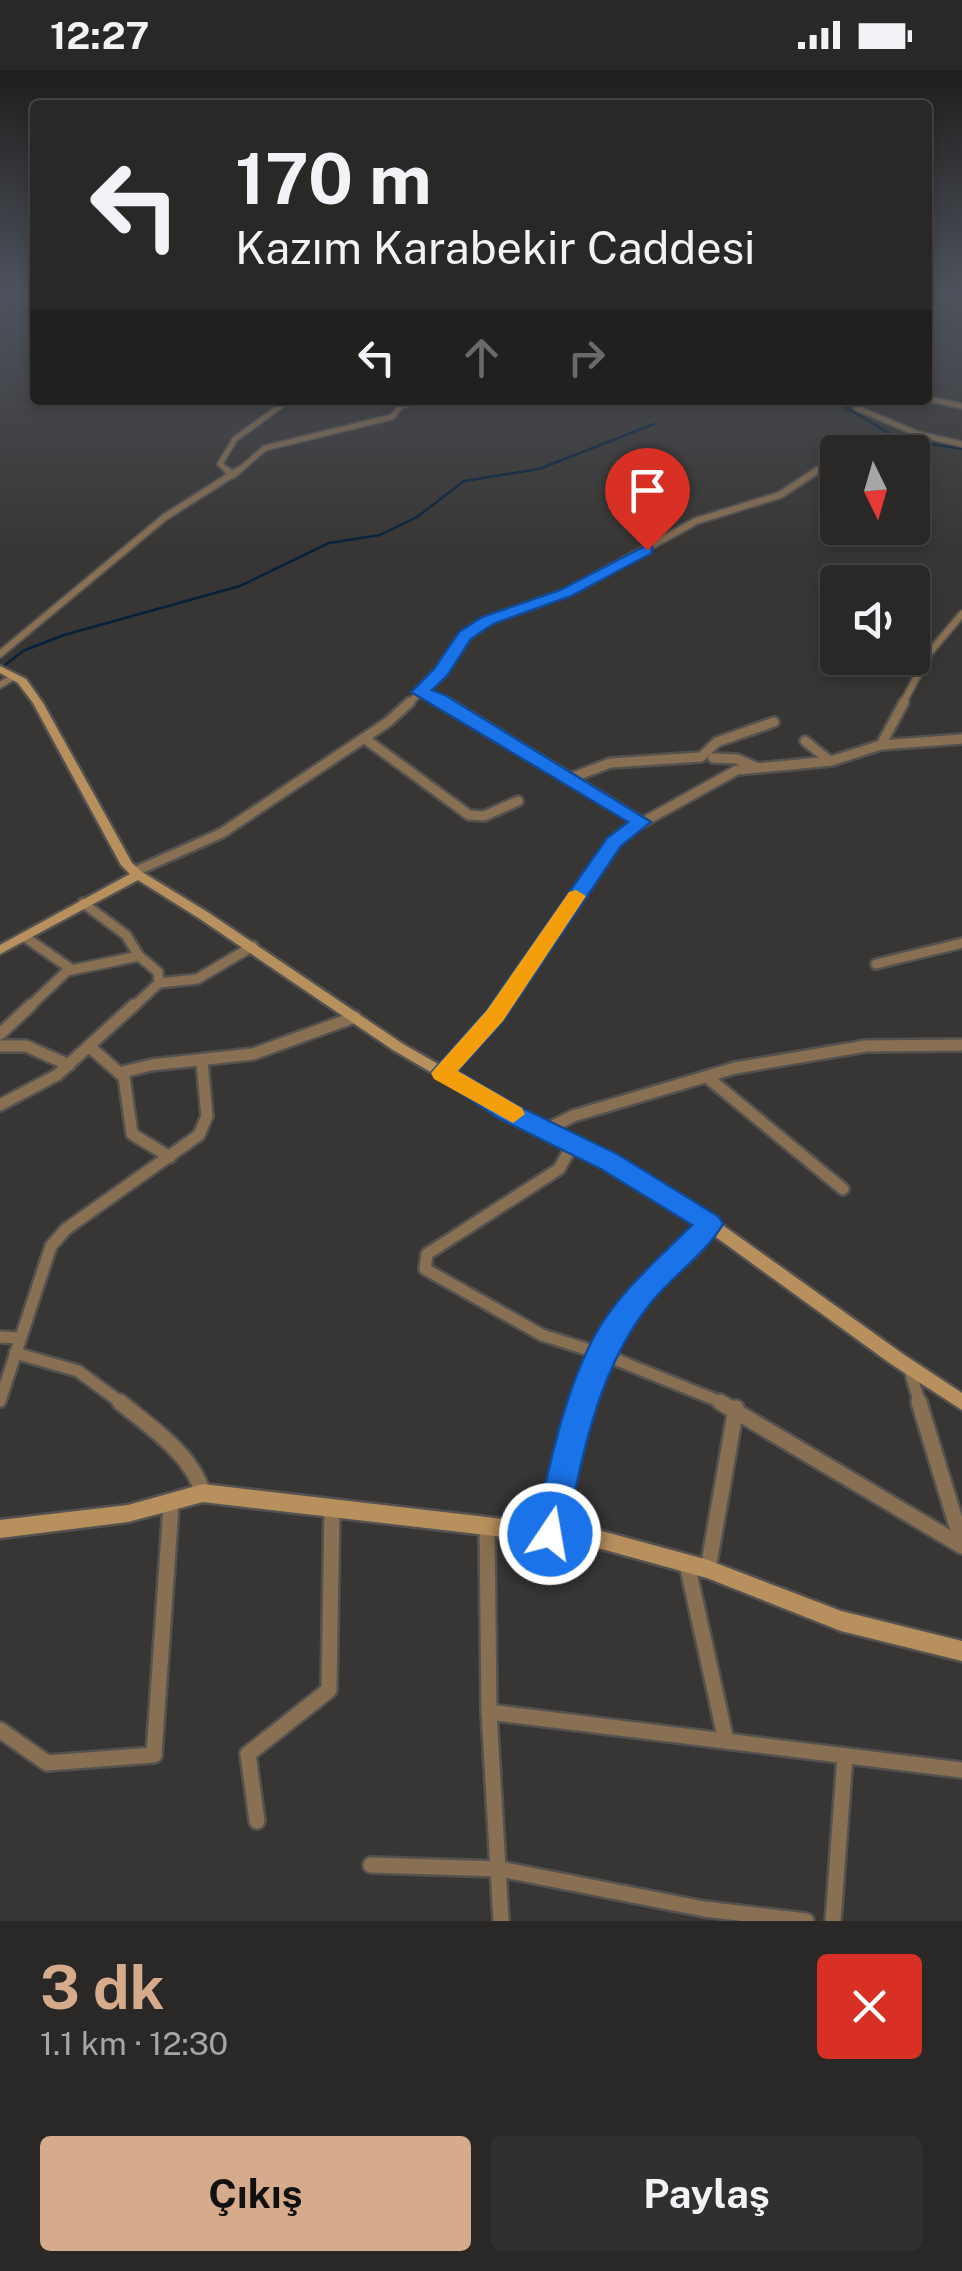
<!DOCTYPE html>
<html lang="tr">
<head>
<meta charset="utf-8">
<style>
	body { margin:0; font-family:"Public Sans",sans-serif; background:#32302f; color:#f1f3f6; height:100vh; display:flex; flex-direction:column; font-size:38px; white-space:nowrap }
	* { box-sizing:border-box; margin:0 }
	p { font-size:32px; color:#a5a6a7 }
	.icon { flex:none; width:55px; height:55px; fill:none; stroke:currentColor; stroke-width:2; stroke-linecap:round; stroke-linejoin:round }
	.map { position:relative; height:1851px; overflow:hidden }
	.panel { display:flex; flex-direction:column; background:#2a2827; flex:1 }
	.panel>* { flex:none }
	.guide { position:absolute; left:30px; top:30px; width:902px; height:305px; border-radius:10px; box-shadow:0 5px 15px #0003,0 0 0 2px #464444; background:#2a2827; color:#f1f3f6; overflow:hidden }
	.needle { width:65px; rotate:175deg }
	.tools { position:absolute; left:820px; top:365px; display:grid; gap:20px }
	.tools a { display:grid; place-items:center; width:110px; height:110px; border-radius:10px; background:#2a2827; box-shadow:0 5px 15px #0003,0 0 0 2px #464444; font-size:50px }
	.pin { position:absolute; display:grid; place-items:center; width:85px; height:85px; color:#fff; margin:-102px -42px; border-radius:50% 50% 50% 0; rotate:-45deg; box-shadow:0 0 10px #0007 }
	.pin .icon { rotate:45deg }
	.me { position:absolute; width:110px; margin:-55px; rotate:12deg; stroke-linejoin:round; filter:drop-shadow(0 0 8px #0008) }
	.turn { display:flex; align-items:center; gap:35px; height:210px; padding:0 40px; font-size:45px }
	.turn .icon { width:130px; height:130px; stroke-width:2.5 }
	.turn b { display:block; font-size:70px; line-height:85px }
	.lanes { display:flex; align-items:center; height:95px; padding:0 40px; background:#0003; justify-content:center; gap:50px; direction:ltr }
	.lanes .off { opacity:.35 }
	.round { display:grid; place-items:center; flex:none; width:105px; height:105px; border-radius:10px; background:#32302f }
	.summary { display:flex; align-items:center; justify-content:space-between; height:170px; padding:0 40px }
	h1 { font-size:60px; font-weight:700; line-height:75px; color:#d6ab8b }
	.primary-button { display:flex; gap:20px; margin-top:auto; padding:20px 40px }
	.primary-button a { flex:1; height:115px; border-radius:10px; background:#d6ab8b; color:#111; font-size:40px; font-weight:700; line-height:115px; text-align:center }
	.primary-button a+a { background:#32302f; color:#f1f3f6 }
	.status { display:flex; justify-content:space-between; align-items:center; height:70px; padding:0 50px; background:#2a2827; direction:ltr }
	.status svg { height:28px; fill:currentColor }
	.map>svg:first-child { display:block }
</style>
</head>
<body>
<div class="status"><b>12:27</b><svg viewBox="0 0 49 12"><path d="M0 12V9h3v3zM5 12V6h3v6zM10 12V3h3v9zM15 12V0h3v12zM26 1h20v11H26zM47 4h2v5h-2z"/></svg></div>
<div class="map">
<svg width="962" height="1851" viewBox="0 0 962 1851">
	<rect width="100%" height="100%" fill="#383634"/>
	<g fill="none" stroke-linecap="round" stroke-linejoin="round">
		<g stroke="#07213d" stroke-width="2.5">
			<path d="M 833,330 L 899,369 L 962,379"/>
			<path d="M 0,599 L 23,581 L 64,565 L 240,516 L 329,473 L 380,465 L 417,447 L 464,411 L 539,399 L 654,354"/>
		</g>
		<g stroke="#545250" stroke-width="8">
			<g id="street-far4">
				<path d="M 928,329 L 962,336"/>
				<path d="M 859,330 L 857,338 L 918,364 L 962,374"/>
				<path d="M 844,382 L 851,378"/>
				<path d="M 230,403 L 220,394 L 235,369 L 289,330"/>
				<path d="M 236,403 L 265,378 L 392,347 L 401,336 L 428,330"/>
				<path d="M 814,403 L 838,387"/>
			</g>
		</g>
		<g stroke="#545250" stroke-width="10">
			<g id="street-far3">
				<path d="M 227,400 L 233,405"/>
				<path d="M 0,584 L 165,447 L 239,400"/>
				<path d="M 0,615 L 13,607"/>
				<path d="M 420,622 L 450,635"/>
				<path d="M 407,635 L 435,609 L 465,565 L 488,550 L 565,523 L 696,451 L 780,425 L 818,400"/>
				<path d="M 902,635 L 930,582 L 962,544"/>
			</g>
		</g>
		<g stroke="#545250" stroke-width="14">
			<g id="street-far2">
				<path d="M 446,632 L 641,752"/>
				<path d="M 364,668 L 469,745 L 484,746 L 518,731"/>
				<path d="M 805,671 L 830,691"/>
				<path d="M 881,675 L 904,632"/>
				<path d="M 713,688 L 737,689 L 758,698"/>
				<path d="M 568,709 L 610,693 L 701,687 L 717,672 L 774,652"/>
				<path d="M 134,802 L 222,763 L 388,652 L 410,632"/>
				<path d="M 83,833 L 126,865 L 139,886 L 158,902 L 159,913 L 132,938"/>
				<path d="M 25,867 L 71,899"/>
				<path d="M 876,894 L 962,873"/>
				<path d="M 159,913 L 197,909 L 253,876"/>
				<path d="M 28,938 L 67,901 L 139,886"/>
				<path d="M 500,938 L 592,801 L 627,761 L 737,700 L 831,691 L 881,675 L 962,669"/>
			</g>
		</g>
		<g stroke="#545250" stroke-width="16">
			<g id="street-far1">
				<path d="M 0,964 L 31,935"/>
				<path d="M 0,976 L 26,976 L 69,995"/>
				<path d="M 91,978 L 124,1007 L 132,1064 L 170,1087"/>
				<path d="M 123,1002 L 151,995 L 253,984 L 355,947"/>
				<path d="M 443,1003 L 502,935"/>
				<path d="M 707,1007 L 843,1119"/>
				<path d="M 0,1035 L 57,1005 L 134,935"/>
				<path d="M 545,1060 L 573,1046 L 735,998 L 866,976 L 962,975"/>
				<path d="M 573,1074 L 559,1099 L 427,1184 L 425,1199 L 542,1265 L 602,1284 L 726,1334"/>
				<path d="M 0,1267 L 19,1268"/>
				<path d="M 15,1283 L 78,1301 L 123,1334"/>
				<path d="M 910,1301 L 920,1334"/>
				<path d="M 0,1331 L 51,1176 L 66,1159 L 199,1065 L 207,1046 L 202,992"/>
				<path d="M 582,1334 C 609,1249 648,1214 710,1154"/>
			</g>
		</g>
		<g stroke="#545250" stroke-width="20">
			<g id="street">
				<path d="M 120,1332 C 151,1358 191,1383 203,1423"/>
				<path d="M 720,1332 L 962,1476"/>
				<path d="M 919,1332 L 962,1473"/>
				<path d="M 487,1456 L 489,1642 L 501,1851"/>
				<path d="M 550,1464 L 583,1332"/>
				<path d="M 687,1494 L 726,1671"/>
				<path d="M 708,1499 L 736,1338"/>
				<path d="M 489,1642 L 962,1700"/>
				<path d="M 0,1660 L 47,1693 L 154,1685 L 171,1435"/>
				<path d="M 257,1751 L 248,1684 L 329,1620 L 332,1437"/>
				<path d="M 371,1795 L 500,1799 L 704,1839 L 806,1851"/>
				<path d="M 833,1851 L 845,1686"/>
			</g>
		</g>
		<g stroke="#545250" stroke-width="5">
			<g id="secondary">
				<path d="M 0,596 L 26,609 L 43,633 L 132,793 L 142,802 L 209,843 L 403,974 L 480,1018 L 637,1102 L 714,1149 L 903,1284 L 962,1323 L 962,1340 L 891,1294 L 702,1157 L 626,1111 L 470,1025 L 393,980 L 200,849 L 138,810 L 0,884 L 0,875 L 130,804 L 121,795 L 33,633 L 18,613 L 0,603 Z"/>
				<path d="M 203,1414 L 598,1460 L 708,1490 L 841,1541 L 962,1571 L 962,1591 L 841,1561 L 707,1508 L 598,1478 L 203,1432 L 128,1452 L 0,1468 L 0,1450 L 128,1435 Z"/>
			</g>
		</g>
		<use href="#street-far4" stroke="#8a7052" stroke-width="5"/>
		<use href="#street-far3" stroke="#8a7052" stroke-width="6"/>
		<use href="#street-far2" stroke="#8a7052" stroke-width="9"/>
		<use href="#street-far1" stroke="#8a7052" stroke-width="11"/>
		<use href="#street" stroke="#8a7052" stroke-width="15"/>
		<use href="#secondary" fill="#b8905e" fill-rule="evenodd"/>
	</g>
	<linearGradient id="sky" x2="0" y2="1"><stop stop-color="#1f1e1d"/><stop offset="0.46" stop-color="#4d525c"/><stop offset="1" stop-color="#4d525c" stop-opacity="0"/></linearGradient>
	<rect width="962" height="483" fill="url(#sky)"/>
	<path fill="#1a73e8" stroke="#114b97" stroke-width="2.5" d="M 647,475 L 652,476 L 652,483 L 571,526 L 493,554 L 471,569 L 447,606 L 432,620 L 445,625 L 651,752 L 621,776 L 503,951 L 458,1001 L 516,1035 L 619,1085 L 719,1147 L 723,1154 C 706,1184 672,1206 650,1234 C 598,1299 583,1384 566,1464 L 562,1474 L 550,1479 L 539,1474 L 534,1464 C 549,1398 563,1325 595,1265 C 618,1223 658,1189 692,1155 L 601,1099 L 498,1048 L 431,1003 L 487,940 L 607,768 L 628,752 L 411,622 L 434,599 L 459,562 L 482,547 L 560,520 Z"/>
	<path fill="#f59e0b" d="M 576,820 L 586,826 L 503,951 L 458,1001 L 522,1038 L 525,1044 L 513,1053 L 434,1009 L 431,1003 L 487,940 L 569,822 Z"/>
</svg>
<div class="tools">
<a><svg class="needle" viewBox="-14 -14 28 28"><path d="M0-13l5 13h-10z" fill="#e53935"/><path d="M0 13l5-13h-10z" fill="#a5a6a7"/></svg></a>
<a><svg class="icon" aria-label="sound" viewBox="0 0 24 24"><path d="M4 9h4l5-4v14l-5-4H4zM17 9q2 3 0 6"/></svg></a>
</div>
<div class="pin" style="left:647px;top:480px;background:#d93025"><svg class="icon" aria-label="arrive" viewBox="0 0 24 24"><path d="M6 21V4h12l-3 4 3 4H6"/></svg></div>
<svg class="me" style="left:550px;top:1464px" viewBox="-20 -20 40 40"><circle r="17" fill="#1a73e8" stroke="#fff" stroke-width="3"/><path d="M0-11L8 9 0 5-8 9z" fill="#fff"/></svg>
<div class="guide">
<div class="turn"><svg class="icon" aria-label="left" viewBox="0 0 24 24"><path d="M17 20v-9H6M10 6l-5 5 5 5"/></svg><div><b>170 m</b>Kazım Karabekir Caddesi</div></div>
<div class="lanes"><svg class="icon" aria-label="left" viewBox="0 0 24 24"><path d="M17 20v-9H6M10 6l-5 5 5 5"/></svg><svg class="icon off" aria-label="ahead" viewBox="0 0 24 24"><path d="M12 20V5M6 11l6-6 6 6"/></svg><svg class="icon off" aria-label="right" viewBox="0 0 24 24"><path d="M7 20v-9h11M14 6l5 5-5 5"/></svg></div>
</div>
</div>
<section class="panel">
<div class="summary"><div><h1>3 dk</h1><p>1.1 km · 12:30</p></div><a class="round" style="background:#d93025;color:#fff"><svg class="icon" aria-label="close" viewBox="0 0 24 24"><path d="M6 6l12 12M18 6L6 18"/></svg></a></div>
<div class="primary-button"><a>Çıkış</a><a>Paylaş</a></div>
</section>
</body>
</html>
